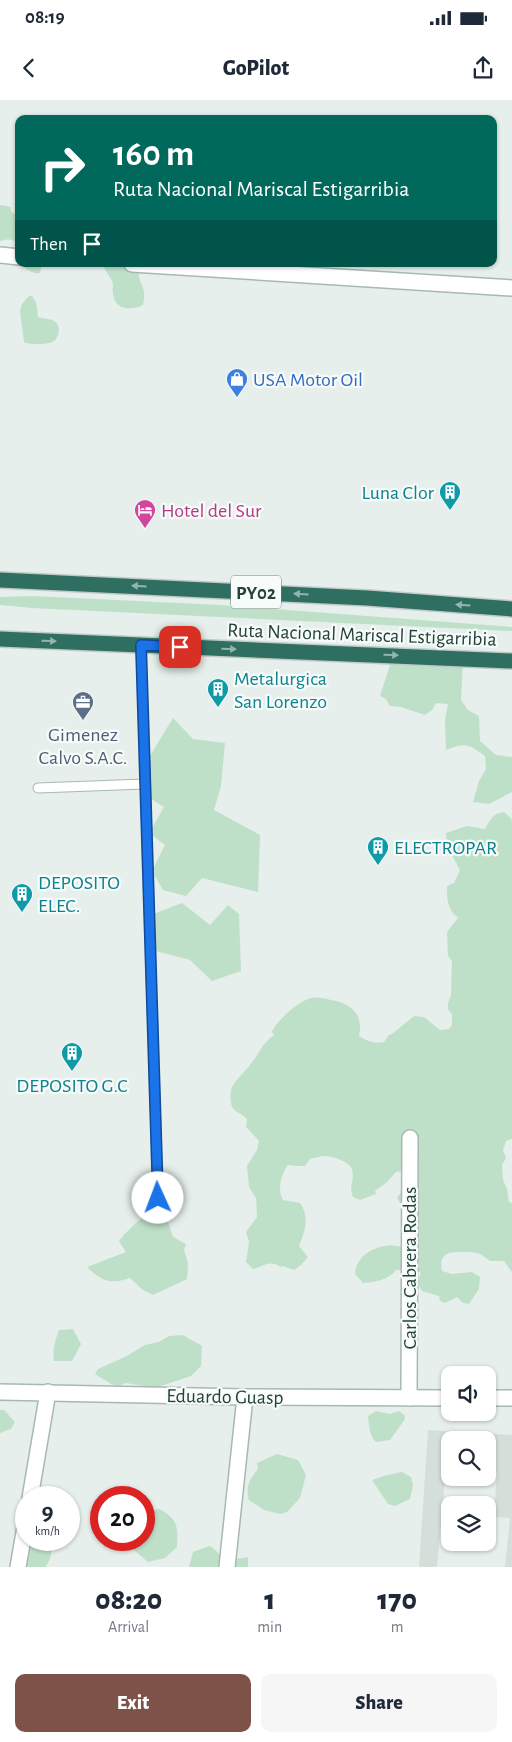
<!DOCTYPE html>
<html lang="en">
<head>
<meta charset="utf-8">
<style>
	body { margin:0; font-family:"Alegreya Sans",sans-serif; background:#f6f6f7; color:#1f2937; height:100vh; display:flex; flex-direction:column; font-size:19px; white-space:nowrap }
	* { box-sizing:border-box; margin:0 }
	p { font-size:16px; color:#747a83 }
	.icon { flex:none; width:28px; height:28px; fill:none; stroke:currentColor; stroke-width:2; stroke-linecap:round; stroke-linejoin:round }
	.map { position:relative; height:1467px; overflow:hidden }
	.side { display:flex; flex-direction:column; background:#fff; flex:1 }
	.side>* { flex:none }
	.guide { position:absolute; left:15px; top:15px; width:482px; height:152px; border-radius:10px; box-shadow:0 1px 4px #0004; background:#00695c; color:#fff; overflow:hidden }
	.buttons { position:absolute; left:441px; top:1266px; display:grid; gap:10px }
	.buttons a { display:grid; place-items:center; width:55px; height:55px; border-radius:10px; background:#fff; box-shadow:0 1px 4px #0004; font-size:25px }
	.speed { position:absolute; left:15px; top:1386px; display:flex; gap:10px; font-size:25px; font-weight:700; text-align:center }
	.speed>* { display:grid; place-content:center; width:65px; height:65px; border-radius:50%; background:#fff; box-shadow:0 1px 4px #0004; line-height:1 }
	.speed small { font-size:12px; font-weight:400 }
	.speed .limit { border:8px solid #d22; background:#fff; color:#111 }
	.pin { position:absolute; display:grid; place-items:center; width:42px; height:42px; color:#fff; margin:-21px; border-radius:10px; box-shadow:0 2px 8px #0006 }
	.me { position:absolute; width:55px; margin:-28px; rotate:358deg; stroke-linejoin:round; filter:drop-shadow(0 0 4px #0008) }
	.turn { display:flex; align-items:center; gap:18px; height:105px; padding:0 15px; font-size:22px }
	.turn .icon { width:65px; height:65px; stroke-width:2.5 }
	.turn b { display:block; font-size:35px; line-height:42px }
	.then { display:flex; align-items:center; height:48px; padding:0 15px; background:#0003; gap:10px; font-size:19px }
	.eta { display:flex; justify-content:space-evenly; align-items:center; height:85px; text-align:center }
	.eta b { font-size:30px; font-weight:800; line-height:35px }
	.primary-button { display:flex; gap:10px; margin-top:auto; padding:10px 15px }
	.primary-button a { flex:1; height:58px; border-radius:10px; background:#7f5249; color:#fff; font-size:20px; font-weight:800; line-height:58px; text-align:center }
	.primary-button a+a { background:#f6f6f7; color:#1f2937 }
	.status { display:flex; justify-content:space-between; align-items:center; height:35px; padding:0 25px; background:#fff; direction:ltr }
	.status svg { height:14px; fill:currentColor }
	header { display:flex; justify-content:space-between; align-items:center; height:65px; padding:0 15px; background:#fff; font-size:22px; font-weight:800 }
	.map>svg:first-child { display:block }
</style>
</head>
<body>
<div class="status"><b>08:19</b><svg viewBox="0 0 49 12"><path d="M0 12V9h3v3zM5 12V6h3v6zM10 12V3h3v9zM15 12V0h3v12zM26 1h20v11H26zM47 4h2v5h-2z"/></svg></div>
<header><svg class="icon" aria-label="back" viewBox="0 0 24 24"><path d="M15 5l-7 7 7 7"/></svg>GoPilot<svg class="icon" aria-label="share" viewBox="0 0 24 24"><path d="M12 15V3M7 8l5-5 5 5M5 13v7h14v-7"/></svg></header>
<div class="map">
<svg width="512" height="1467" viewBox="0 0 512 1467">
	<rect width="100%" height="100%" fill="#e6efeb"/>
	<path fill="#d4dfda" d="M 428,1330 L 512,1335 L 512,1467 L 505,1467 L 510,1418 L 494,1417 L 497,1371 L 488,1370 L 488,1340 L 450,1340 L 450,1368 L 446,1368 L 437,1467 L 419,1467 Z"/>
	<g fill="#bfe0c8">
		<path d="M 0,105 L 11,107 L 11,112 L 15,114 L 19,119 L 19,163 L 15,153 L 18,144 C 13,138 7,139 0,141 Z"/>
		<path d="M 20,164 L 42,164 L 40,173 C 32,174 26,169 20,164 Z"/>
		<path d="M 103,164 L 164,164 L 139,171 C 137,183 148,187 143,205 C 131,211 114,210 113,193 C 112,189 114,185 112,181 C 109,174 105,172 103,164 Z"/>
		<path d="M 29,196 L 32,196 C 38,204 37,208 38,217 C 43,219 49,218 54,221 C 61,225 60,236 54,241 C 49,245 29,245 24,242 L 20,211 L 22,204 Z"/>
		<path d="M 33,496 L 221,505 L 512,527 L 512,531 L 32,508 L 0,505 L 0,497 Z"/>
		<path d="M 391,562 L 463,563 L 461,600 L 468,610 L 479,616 L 480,641 L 496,655 L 512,657 L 512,692 L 489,704 L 473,702 L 479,681 L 486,669 L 485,656 C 469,644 465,642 446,650 L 445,620 L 448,604 L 436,603 L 432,610 L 425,615 L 401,607 L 390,606 L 386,599 L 380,596 Z"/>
		<path d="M 173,618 L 193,639 L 225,643 L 221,686 L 214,710 L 260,735 L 258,792 L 202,778 L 186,796 L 163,790 L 152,771 L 165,745 L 149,733 L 164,707 L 146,696 L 145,664 Z"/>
		<path d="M 504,712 L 511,718 L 512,722 L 512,1039 L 506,1041 L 503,1050 L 506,1058 L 502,1065 L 503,1080 L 507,1089 L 509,1102 L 512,1103 L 512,1172 C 501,1158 509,1161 490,1161 C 487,1159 484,1156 480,1154 C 475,1152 470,1152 464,1152 C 451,1152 438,1152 442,1171 L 452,1174 L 472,1172 L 480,1177 L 479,1189 L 469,1204 L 463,1203 L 457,1197 L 445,1203 L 440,1201 L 439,1196 L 422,1191 L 417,1183 L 421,1173 L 412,1169 L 396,1170 C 389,1180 375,1182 363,1183 L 355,1174 C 356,1151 386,1140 405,1148 L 409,1110 L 402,1106 L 397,1098 L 404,1088 L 412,1069 L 396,1072 L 386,1083 L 375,1091 L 376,1094 L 360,1100 L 353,1097 C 348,1085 355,1082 352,1070 C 351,1062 334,1057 326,1056 C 320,1056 315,1058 310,1059 L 305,1066 L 297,1066 L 288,1065 C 281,1074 277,1090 283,1100 L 300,1103 C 310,1117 305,1131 299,1146 L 308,1157 L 301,1165 L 294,1170 L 283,1166 L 281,1167 C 268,1159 264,1167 253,1169 L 246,1162 L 249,1142 L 246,1132 L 257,1117 L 256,1098 L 249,1087 L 247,1066 L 257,1050 L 259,1041 L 246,1027 L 247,1019 C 243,1015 234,1011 232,1007 C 230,1002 230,992 232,987 C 236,979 247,970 252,962 C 262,950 260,946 274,935 L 272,932 C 276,921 297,903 308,899 C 316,896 323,898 331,900 C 351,903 364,914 359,936 C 366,941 376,944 384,942 L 389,935 L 392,934 L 414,916 L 424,917 L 440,930 L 449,929 L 452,925 L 452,914 L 448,909 L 448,903 L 451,895 L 452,861 L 448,856 L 447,832 L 458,818 C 447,809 447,799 447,786 L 454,783 L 460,770 L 447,746 L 446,733 L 467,726 L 485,729 C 490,720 493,713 504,712 Z"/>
		<path d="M 182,803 L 210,825 L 228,805 L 239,814 L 241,871 L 212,881 L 190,860 L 152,850 L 148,816 Z"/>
		<path d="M 160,1107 L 173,1119 L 168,1122 L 173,1137 L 186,1144 L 184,1150 L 188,1163 L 187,1179 L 153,1195 L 143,1190 L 130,1178 C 110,1185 102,1181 87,1167 L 126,1152 L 119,1141 C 131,1126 143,1116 160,1107 Z"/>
		<path d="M 73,1229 L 81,1244 L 72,1261 L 54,1261 C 52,1250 55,1241 59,1230 Z"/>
		<path d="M 183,1235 L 202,1246 L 201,1266 L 191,1276 L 155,1288 L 126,1283 L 118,1286 L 111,1284 L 95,1274 L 98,1269 L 125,1257 L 145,1245 L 159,1242 L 169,1236 Z"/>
		<path d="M 0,1310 L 4,1310 L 15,1322 L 11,1329 L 0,1333 Z"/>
		<path d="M 376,1311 L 390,1314 L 399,1311 L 405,1316 L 405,1319 L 390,1340 L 376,1342 C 369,1336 369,1325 368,1316 Z"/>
		<path d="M 277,1354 L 298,1360 L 306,1375 L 300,1398 L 287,1412 L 280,1414 L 264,1410 L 249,1400 C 245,1387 250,1379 258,1369 L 257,1363 Z"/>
		<path d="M 402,1372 L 411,1377 L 413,1385 L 410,1399 L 395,1406 L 388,1404 L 372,1380 L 387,1375 Z"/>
		<path d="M 159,1409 C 178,1419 178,1426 177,1447 L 165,1458 L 148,1462 L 128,1445 L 129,1440 L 144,1440 L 144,1412 Z"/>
		<path d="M 26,1440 L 52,1440 L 51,1456 L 46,1467 L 17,1467 Z"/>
		<path d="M 209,1446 C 214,1448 215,1450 219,1454 C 228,1461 239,1459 248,1457 L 248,1467 L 189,1467 L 193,1452 Z"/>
	</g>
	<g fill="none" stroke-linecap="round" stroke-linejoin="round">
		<g stroke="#a8b8b2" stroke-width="11">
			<g id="lane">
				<path d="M 141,545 L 158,1098"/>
				<path d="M 38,688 L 145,684"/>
			</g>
		</g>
		<g stroke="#a8b8b2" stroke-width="18">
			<g id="street">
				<path d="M 0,155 L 19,157"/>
				<path d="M 132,164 L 512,188"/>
				<path d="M 0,1292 L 245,1297 L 450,1298"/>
				<path d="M 409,1298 L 410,1038"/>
				<path d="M 488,1298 L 512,1298"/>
				<path d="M 30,1398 L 48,1292"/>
				<path d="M 18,1467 L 26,1421"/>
				<path d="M 227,1467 L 245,1297"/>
			</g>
		</g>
		<g stroke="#c2cac8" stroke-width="18">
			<g id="highway">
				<path d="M 0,480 L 367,498 L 512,509"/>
				<path d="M 0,539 L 512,561"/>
			</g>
		</g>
		<use href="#lane" stroke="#fff" stroke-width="9"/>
		<use href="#street" stroke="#fff" stroke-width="15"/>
		<use href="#highway" stroke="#2f6f62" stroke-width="15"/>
	</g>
	<defs><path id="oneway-solid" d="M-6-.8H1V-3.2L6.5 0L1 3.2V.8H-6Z" transform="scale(1.25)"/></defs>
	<g fill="#93b5ae">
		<use href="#oneway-solid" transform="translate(139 486) rotate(-177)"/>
		<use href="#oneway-solid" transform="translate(301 494) rotate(-177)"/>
		<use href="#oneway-solid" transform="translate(463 505) rotate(-176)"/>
		<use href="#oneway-solid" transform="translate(49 541) rotate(2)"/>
		<use href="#oneway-solid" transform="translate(229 549) rotate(2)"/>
		<use href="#oneway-solid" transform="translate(391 555) rotate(2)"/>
	</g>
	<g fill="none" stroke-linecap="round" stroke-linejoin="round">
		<g stroke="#114b97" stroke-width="12">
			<path id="route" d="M 158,1098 L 141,545 L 180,547"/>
		</g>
		<use href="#route" stroke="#1a73e8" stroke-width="9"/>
	</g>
	<defs>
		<g id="shop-pin" transform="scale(1.125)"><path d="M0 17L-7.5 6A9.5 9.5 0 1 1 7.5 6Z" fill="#3f7fe0" stroke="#f7fbf9"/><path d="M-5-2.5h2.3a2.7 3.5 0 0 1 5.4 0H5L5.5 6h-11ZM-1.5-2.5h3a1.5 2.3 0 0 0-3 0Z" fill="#fff"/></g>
		<g id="building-pin" transform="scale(1.125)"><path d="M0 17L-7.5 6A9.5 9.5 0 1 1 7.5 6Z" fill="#0f9aa8" stroke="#f7fbf9"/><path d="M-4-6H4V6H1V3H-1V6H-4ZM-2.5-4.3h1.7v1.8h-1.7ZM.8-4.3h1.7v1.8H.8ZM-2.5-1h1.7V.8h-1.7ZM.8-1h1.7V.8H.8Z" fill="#fff"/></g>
		<g id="hotel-pin" transform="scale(1.125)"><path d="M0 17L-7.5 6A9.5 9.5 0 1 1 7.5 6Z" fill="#d1479c" stroke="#f7fbf9"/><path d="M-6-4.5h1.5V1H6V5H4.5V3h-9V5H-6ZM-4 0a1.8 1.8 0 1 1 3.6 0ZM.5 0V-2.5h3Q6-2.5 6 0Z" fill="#fff"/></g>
		<g id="office-pin" transform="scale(1.125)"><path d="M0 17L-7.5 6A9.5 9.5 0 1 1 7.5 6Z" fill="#5c6f8a" stroke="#f7fbf9"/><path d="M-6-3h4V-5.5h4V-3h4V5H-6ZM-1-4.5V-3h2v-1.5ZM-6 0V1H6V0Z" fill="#fff"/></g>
	</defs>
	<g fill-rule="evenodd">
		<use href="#shop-pin" x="237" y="279"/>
		<use href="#building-pin" x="450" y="392"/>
		<use href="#hotel-pin" x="145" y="410"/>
		<use href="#building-pin" x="218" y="589"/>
		<use href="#office-pin" x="83" y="602"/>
		<use href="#building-pin" x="378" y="747"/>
		<use href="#building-pin" x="22" y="794"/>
		<use href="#building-pin" x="72" y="953"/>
	</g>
	<g text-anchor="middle" stroke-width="4.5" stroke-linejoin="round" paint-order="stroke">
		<rect fill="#f7fbf9" stroke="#637a73" stroke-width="1" x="231" y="475.5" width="50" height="33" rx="4"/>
		<g font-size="19" font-weight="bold" fill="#24423a">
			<text x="256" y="499">PY02</text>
		</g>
		<g font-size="20" fill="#366cbe" stroke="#f7fbf9" text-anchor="start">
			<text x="253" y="286">USA Motor Oil</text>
		</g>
		<g font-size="20" fill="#0d838f" stroke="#f7fbf9" text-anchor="start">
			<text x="434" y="399" text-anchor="end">Luna Clor</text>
			<text x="234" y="585">Metalurgica<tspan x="234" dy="23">San Lorenzo</tspan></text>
			<text x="394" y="754">ELECTROPAR</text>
			<text x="38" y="789">DEPOSITO<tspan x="38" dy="23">ELEC.</tspan></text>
			<text x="72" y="992" text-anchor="middle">DEPOSITO G.C</text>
		</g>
		<g font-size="20" fill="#b23c85" stroke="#f7fbf9" text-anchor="start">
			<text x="161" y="417">Hotel del Sur</text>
		</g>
		<g font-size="20" fill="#24423a" stroke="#f7fbf9">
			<text transform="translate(362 534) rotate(2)" y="7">Ruta Nacional Mariscal Estigarribia</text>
			<text transform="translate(409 1168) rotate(-90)" y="7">Carlos Cabrera Rodas</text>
			<text transform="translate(225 1296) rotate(1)" y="7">Eduardo Guasp</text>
		</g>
		<g font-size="20" fill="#4e5e75" stroke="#f7fbf9">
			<text x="83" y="641">Gimenez<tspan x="83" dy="23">Calvo S.A.C.</tspan></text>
		</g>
	</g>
</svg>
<div class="buttons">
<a><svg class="icon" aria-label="sound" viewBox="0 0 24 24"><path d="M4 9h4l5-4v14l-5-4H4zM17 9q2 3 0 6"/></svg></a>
<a><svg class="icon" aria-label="search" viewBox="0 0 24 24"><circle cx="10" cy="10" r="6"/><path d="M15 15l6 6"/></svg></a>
<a><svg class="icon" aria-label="layers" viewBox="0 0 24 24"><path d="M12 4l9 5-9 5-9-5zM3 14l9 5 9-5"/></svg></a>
</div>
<div class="speed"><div>9<small>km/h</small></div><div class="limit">20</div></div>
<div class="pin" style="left:180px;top:547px;background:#d93025"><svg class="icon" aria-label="arrive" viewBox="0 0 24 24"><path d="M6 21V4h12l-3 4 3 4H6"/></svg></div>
<svg class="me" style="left:158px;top:1098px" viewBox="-20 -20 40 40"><circle r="19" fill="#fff"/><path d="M0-13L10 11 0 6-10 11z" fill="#1a73e8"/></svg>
<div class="guide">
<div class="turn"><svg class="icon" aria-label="right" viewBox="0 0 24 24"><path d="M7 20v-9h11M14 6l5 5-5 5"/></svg><div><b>160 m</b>Ruta Nacional Mariscal Estigarribia</div></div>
<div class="then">Then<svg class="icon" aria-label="arrive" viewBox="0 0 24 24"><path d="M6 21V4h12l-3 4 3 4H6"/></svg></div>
</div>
</div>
<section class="side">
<div class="eta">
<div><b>08:20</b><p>Arrival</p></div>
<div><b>1</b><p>min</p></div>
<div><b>170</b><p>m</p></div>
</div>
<div class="primary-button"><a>Exit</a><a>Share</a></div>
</section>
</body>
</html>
